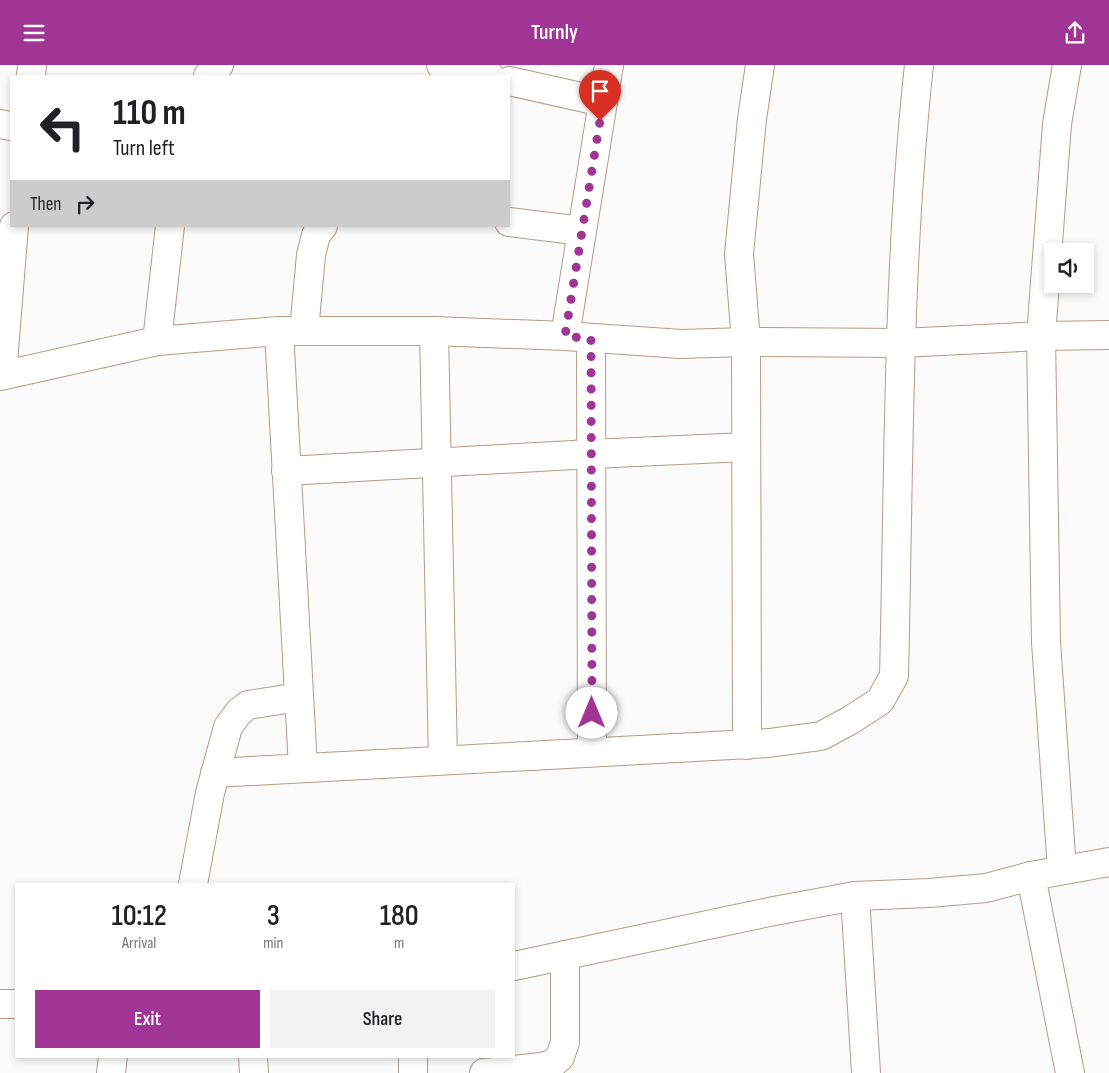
<!DOCTYPE html>
<html lang="en">
<head>
<meta charset="utf-8">
<style>
	body { margin:0; font-family:"Sofia Sans Condensed",sans-serif; background:#f2f2f2; color:#202124; height:100vh; display:flex; flex-direction:column; font-size:19px; white-space:nowrap }
	* { box-sizing:border-box; margin:0 }
	p { font-size:16px; color:#757577 }
	.icon { flex:none; width:28px; height:28px; fill:none; stroke:currentColor; stroke-width:2; stroke-linecap:round; stroke-linejoin:round }
	.map { position:relative; flex:1; overflow:hidden }
	.details { position:absolute; left:15px; top:818px; width:500px; height:175px; display:flex; flex-direction:column; background:#fff; border-radius:0px; box-shadow:0 2px 8px #0003 }
	.details>* { flex:none }
	.banner { position:absolute; left:10px; top:10px; width:500px; height:152px; border-radius:0px; box-shadow:0 2px 8px #0003; background:#fff; color:#202124; overflow:hidden }
	.tools { position:absolute; left:1044px; top:178px; display:grid; gap:10px }
	.tools a { display:grid; place-items:center; width:50px; height:50px; border-radius:0px; background:#fff; box-shadow:0 2px 8px #0003; font-size:25px }
	.pin { position:absolute; display:grid; place-items:center; width:42px; height:42px; color:#fff; margin:-51px -21px; border-radius:50% 50% 50% 0; rotate:-45deg; box-shadow:0 0 5px #0007 }
	.pin .icon { rotate:45deg }
	.me { position:absolute; width:55px; margin:-28px; rotate:0deg; stroke-linejoin:round; filter:drop-shadow(0 0 4px #0008) }
	.turn { display:flex; align-items:center; gap:18px; height:105px; padding:0 20px; font-size:22px }
	.turn .icon { width:65px; height:65px; stroke-width:2.5 }
	.turn b { display:block; font-size:35px; line-height:42px }
	.then { display:flex; align-items:center; height:48px; padding:0 20px; background:#0003; gap:10px; font-size:19px }
	.eta { display:flex; justify-content:space-evenly; align-items:center; height:85px; text-align:center }
	.eta b { font-size:30px; font-weight:600; line-height:35px }
	.primary-button { display:flex; gap:10px; margin-top:auto; padding:10px 20px }
	.primary-button a { flex:1; height:58px; border-radius:0px; background:#a03596; color:#fff; font-size:20px; font-weight:600; line-height:58px; text-align:center }
	.primary-button a+a { background:#f2f2f2; color:#202124 }
	header { display:flex; justify-content:space-between; align-items:center; height:65px; padding:0 20px; background:#a03596; color:#fff; font-size:22px; font-weight:600 }
	.map>svg:first-child { display:block }
</style>
</head>
<body>
<header><svg class="icon" aria-label="menu" viewBox="0 0 24 24"><path d="M4 6h16M4 12h16M4 18h16"/></svg>Turnly<svg class="icon" aria-label="share" viewBox="0 0 24 24"><path d="M12 15V3M7 8l5-5 5 5M5 13v7h14v-7"/></svg></header>
<div class="map">
<svg width="1109" height="1008" viewBox="0 0 1109 1008">
	<rect width="100%" height="100%" fill="#fbfbfb"/>
	<g fill="none" stroke-linecap="round" stroke-linejoin="round">
		<g stroke="#b99a83" stroke-width="30">
			<g id="minor">
				<path d="M 441,0 L 490,11"/>
				<path d="M 31,11 L 32,0"/>
				<path d="M 208,11 L 219,0"/>
				<path d="M 509,16 L 603,37"/>
				<path d="M 0,59 L 11,61"/>
				<path d="M 509,157 L 582,166"/>
				<path d="M 279,266 L 303,702"/>
				<path d="M 304,266 L 311,190 L 316,170 L 323,161"/>
				<path d="M 434,266 L 443,695"/>
				<path d="M 565,271 L 609,0"/>
				<path d="M 591,273 L 592,687"/>
				<path d="M 157,276 L 170,161"/>
				<path d="M 2,310 L 14,161"/>
				<path d="M 0,311 L 157,276 L 279,266 L 434,266 L 565,271 L 681,279 L 746,277 L 901,278 L 1041,271 L 1109,270"/>
				<path d="M 286,406 L 591,389 L 746,382"/>
				<path d="M 747,680 L 746,277 L 739,189 L 752,54 L 760,0"/>
				<path d="M 215,708 L 769,678 L 821,671 L 849,656 L 880,636 L 894,611 C 899,408 897,203 919,0"/>
				<path d="M 1062,805 L 1046,577 L 1041,271 L 1057,59 L 1067,0"/>
				<path d="M 1031,811 L 1070,1008"/>
				<path d="M 193,819 L 210,728 L 228,662 L 239,647 L 248,640 L 299,632"/>
				<path d="M 855,831 L 866,1008"/>
				<path d="M 514,901 L 774,846 L 855,831 L 929,828 L 986,823 L 1031,811 L 1109,797"/>
				<path d="M 0,939 L 16,939"/>
				<path d="M 253,991 L 254,1008"/>
				<path d="M 111,1008 L 113,991"/>
				<path d="M 413,1008 L 413,991"/>
				<path d="M 484,1008 L 541,1002 L 552,999 L 560,992 L 565,977 L 565,890"/>
			</g>
		</g>
		<use href="#minor" stroke="#fff" stroke-width="28"/>
	</g>
	<g fill="none" stroke-linecap="round" stroke-linejoin="round">
		<path stroke="#a03596" stroke-width="9" stroke-dasharray="0 16.2" d="M 592,648 L 591,274 L 565,271 L 600,56"/>
	</g>
</svg>
<div class="tools">
<a><svg class="icon" aria-label="sound" viewBox="0 0 24 24"><path d="M4 9h4l5-4v14l-5-4H4zM17 9q2 3 0 6"/></svg></a>
</div>
<div class="pin" style="left:600px;top:56px;background:#d93025"><svg class="icon" aria-label="arrive" viewBox="0 0 24 24"><path d="M6 21V4h12l-3 4 3 4H6"/></svg></div>
<svg class="me" style="left:592px;top:648px" viewBox="-20 -20 40 40"><circle r="19" fill="#fff"/><path d="M0-13L10 11 0 6-10 11z" fill="#a03596"/></svg>
<div class="banner">
<div class="turn"><svg class="icon" aria-label="left" viewBox="0 0 24 24"><path d="M17 20v-9H6M10 6l-5 5 5 5"/></svg><div><b>110 m</b>Turn left</div></div>
<div class="then">Then<svg class="icon" aria-label="right" viewBox="0 0 24 24"><path d="M7 20v-9h11M14 6l5 5-5 5"/></svg></div>
</div>
<section class="details">
<div class="eta">
<div><b>10:12</b><p>Arrival</p></div>
<div><b>3</b><p>min</p></div>
<div><b>180</b><p>m</p></div>
</div>
<div class="primary-button"><a>Exit</a><a>Share</a></div>
</section>
</div>
</body>
</html>
